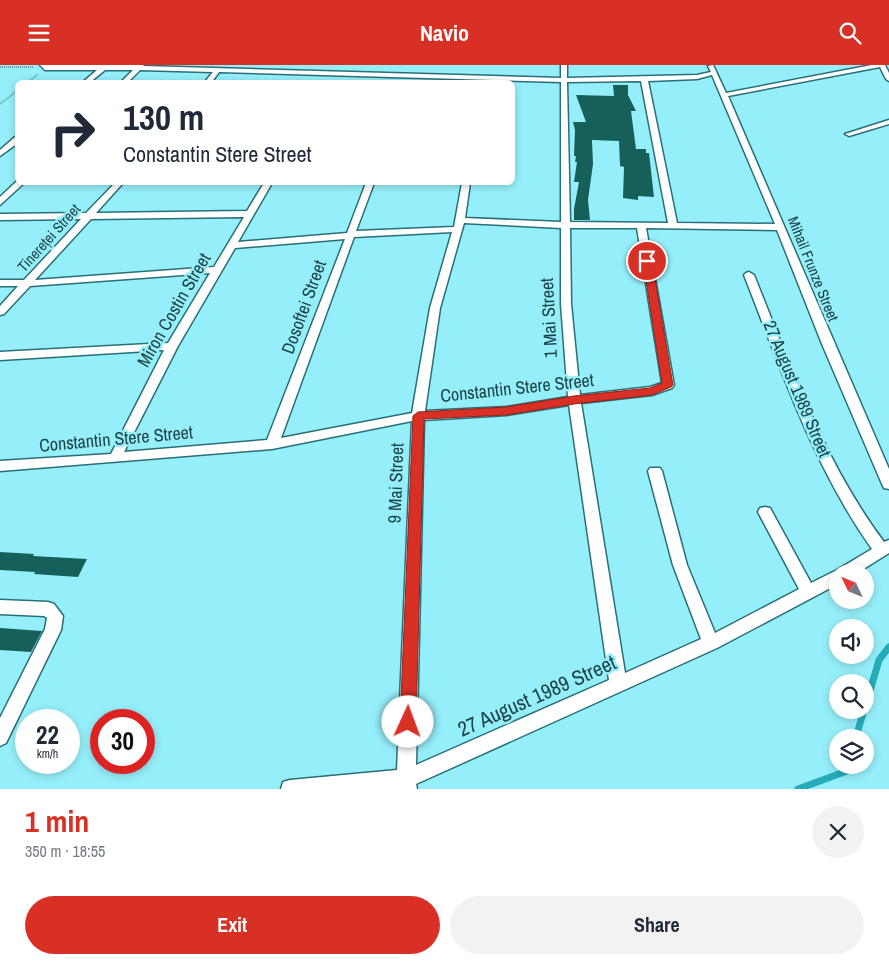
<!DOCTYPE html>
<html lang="en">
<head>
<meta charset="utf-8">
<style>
	body { margin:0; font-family:"Archivo Narrow",sans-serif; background:#f2f2f3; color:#1f2937; height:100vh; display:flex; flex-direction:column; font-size:19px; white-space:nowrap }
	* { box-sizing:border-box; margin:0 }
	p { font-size:16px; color:#747a83 }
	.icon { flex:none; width:28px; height:28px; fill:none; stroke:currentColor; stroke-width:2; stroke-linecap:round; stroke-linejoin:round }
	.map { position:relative; height:724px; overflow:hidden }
	.sheet { display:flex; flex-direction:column; background:#fff; flex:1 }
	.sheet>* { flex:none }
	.top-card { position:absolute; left:15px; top:15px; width:500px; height:105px; border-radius:8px; box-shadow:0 2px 8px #0003; background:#fff; color:#1f2937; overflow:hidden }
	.needle { width:32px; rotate:313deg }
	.fabs { position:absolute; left:829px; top:499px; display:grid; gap:10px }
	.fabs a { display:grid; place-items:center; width:45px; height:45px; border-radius:50%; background:#fff; box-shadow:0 2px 8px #0003; font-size:25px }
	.speed { position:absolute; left:15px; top:644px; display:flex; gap:10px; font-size:25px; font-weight:700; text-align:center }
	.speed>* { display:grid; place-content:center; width:65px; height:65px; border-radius:50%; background:#fff; box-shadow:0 2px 8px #0003; line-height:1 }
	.speed small { font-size:12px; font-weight:400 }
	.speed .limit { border:8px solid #d22; background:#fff; color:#111 }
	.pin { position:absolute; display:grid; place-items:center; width:42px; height:42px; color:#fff; margin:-21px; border:2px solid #fff; border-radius:50%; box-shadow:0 1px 5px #0007 }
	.me { position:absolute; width:55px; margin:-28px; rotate:2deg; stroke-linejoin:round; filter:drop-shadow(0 0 4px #0008) }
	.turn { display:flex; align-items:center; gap:18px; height:105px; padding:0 25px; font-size:22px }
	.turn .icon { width:65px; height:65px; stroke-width:2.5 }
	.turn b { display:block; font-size:35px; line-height:42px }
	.round { display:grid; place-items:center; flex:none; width:52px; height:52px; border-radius:26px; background:#f2f2f3 }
	.overview { display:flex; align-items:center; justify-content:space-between; height:85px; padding:0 25px }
	h1 { font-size:30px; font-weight:700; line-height:38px; color:#d93025 }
	.primary-button { display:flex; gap:10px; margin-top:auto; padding:10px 25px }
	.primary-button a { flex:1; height:58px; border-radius:30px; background:#d93025; color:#fff; font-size:20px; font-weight:700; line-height:58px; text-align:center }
	.primary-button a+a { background:#f2f2f3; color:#1f2937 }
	header { display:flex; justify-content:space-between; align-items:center; height:65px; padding:0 25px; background:#d93025; color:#fff; font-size:22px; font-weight:700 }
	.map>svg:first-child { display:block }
</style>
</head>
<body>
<header><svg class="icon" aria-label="menu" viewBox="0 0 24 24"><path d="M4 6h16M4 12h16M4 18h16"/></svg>Navio<svg class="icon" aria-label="search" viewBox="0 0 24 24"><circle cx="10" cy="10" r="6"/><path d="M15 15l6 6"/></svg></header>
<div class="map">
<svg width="889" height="724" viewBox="0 0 889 724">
	<rect width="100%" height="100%" fill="#95effa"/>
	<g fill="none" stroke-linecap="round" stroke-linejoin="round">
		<g stroke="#26acb9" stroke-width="7">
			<path d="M 865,643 L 879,595 L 889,582"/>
			<path d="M 856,672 L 864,645"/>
			<path d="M 798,724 L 847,706 L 848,700"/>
		</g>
	</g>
	<g fill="#176059">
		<path d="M 613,20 L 628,20 L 628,30 L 636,46 L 631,46 L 636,84 L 646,84 L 646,88 L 649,88 L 654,132 L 638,131 L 638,135 L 623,133 L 624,102 L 620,101 L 619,76 L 592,75 L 593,99 L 588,135 L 590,155 L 574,155 L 574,144 L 579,117 L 574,117 L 577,97 L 575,97 L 576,91 L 574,91 L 575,65 L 573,57 L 586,57 L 576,30 L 614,31 Z"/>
		<path d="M 0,487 L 34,489 L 33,491 L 87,494 L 78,512 L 34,509 L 35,507 L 0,505 Z"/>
		<path d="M 0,563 L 42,566 L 31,587 L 0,585 Z"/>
	</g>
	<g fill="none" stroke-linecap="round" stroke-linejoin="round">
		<g stroke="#296f77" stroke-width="3">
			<g id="street">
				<path d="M 40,0 L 144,0 L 143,1 L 561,13 L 561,0 L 567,0 L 567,13 L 697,10 L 711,7 L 708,1 L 713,0 L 726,28 L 872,0 L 885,0 L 889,8 L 889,16 L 886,14 L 880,2 L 728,31 L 889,404 L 889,424 L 884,423 L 882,419 L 822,279 L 777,165 L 646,163 L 674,320 L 672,323 L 652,330 L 581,338 L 625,608 L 701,574 L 673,500 L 648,406 L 650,403 L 660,403 L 662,406 L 687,500 L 715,568 L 799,524 L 758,447 L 760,443 L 765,442 L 770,443 L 811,518 L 837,505 L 872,484 C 813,401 781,304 744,210 L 746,208 L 749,207 L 754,210 C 791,302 824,397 884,477 L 889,475 L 889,488 L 857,508 L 838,508 L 838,519 L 717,583 L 416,719 L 417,724 L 281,724 L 283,717 L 290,715 L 397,705 L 412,356 L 272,384 L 0,406 L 0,396 L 111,389 L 164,285 L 0,295 L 0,287 L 168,278 L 210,208 L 30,221 L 4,249 L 0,250 L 0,241 L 18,221 L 0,221 L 0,215 L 24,215 L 81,154 L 0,155 L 0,149 L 86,148 L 115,118 L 123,118 L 96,148 L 247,146 L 264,118 L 272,118 L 238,177 L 347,168 L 366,118 L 374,118 L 356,166 L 454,162 L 462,118 L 470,118 L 465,153 L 561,157 L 561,17 L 219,7 L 211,18 L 204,18 L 213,7 L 140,5 L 127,18 L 120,18 L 133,5 L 105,5 L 89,18 L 82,18 L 97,5 L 45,5 ZM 712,10 L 775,159 L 677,158 L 648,16 L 697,14 ZM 641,16 L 668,158 L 570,157 L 567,17 ZM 244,152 L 214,202 L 35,215 L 91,154 ZM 464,158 L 561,163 L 561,239 L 568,332 L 506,342 L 425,346 L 440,243 ZM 570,163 L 637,163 L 662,318 L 650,322 L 580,330 L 571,239 ZM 452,167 L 430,243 L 412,348 L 281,373 L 354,172 ZM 345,174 L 267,375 L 124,387 L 178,281 L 235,183 ZM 569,340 L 609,615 L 416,700 L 424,355 L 506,350 Z"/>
				<path d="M 889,55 L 889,59 L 849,71 L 845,69 Z"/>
				<path d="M 15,72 L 18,72 L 18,78 L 0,91 L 0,85 Z"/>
				<path d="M 17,116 L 24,118 L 0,140 L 0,132 Z"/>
				<path d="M 0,535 L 48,537 L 54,539 L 63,551 L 61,565 L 6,678 L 0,681 L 0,653 L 45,564 L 47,553 L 44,551 L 0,549 Z"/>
			</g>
		</g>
		<g stroke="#5fa1a8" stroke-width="2" stroke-dasharray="1 1" stroke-linecap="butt">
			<path d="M 0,2 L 33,2"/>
			<path d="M 27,18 L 38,9"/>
			<path d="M 0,39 L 18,25"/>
		</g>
		<use href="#street" fill="#fff" fill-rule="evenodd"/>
	</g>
	<path fill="#d93025" stroke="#8d1f18" d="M 647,193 L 652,196 L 673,320 L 671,322 L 652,330 L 574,339 L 506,350 L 424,354 L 416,657 L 414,663 L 408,665 L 402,663 L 400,657 L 413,351 L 418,347 L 506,342 L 574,331 L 650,323 L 662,318 L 643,196 Z"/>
	<g text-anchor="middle" stroke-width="5" stroke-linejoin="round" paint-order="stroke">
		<g font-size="15" fill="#1e4448" stroke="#95effa">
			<text transform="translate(49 173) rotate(-48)" y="5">Tinereței Street</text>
			<text transform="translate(813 204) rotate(68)" y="5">Mihail Frunze Street</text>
		</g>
		<g font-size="18" fill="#1e4448" stroke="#95effa">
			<text transform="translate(304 242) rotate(-70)" y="6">Dosoftei Street</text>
			<text transform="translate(174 245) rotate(-60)" y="6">Miron Costin Street</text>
			<text transform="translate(549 253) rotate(-93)" y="6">1 Mai Street</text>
			<text transform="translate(517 323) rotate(-6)" y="6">Constantin Stere Street</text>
			<text transform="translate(797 324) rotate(67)" y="6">27 August 1989 Street</text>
			<text transform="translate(116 374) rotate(-5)" y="6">Constantin Stere Street</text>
			<text transform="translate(396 418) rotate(-88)" y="6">9 Mai Street</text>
		</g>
		<g font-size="21" fill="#1e4448" stroke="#95effa">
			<text transform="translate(537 631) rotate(-24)" y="7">27 August 1989 Street</text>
		</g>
	</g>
</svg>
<div class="fabs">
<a><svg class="needle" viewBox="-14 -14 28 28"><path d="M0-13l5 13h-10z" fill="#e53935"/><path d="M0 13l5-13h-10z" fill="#747a83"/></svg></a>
<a><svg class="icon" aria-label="sound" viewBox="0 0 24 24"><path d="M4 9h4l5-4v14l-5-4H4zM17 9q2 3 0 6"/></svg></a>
<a><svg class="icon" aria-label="search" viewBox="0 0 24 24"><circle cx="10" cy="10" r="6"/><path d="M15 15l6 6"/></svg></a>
<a><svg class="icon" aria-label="layers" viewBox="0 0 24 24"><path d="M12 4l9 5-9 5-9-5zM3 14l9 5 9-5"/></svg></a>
</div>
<div class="speed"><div>22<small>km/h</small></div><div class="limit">30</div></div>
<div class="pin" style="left:647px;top:196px;background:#d93025"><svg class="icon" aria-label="arrive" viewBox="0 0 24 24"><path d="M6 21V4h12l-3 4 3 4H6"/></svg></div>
<svg class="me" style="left:408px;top:657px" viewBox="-20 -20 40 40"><circle r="19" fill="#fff"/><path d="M0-13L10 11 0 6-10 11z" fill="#d93025"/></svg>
<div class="top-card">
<div class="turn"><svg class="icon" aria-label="right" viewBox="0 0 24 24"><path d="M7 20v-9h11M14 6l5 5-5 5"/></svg><div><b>130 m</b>Constantin Stere Street</div></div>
</div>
</div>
<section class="sheet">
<div class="overview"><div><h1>1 min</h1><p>350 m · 18:55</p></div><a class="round"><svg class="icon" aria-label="close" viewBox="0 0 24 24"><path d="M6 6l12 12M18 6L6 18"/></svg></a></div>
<div class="primary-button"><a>Exit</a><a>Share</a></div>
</section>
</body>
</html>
